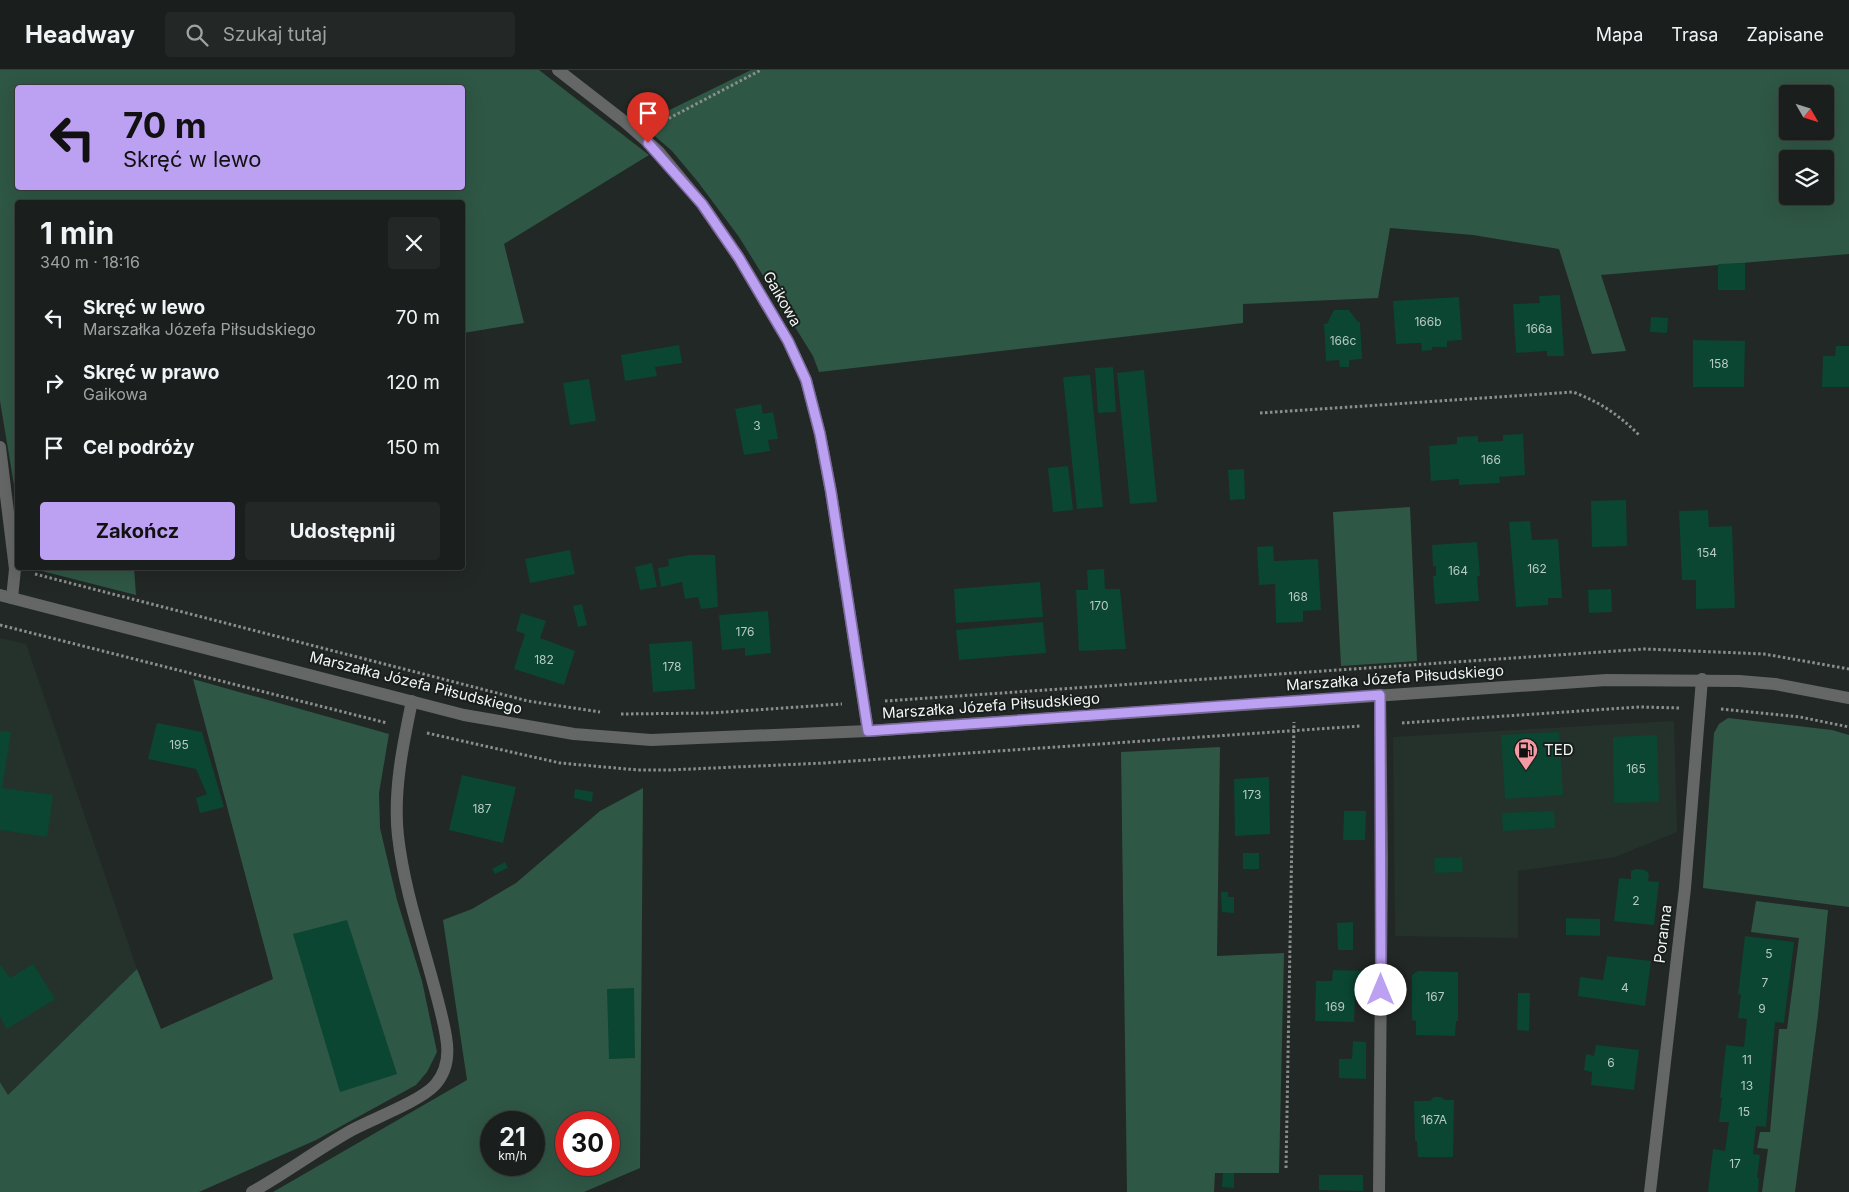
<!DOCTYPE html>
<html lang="pl">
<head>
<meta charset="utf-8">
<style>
	body { margin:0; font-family:Inter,sans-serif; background:#232725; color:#f1f3f6; height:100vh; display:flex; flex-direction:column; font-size:19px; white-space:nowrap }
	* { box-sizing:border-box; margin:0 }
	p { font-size:16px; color:#9fa2a3 }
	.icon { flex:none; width:28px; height:28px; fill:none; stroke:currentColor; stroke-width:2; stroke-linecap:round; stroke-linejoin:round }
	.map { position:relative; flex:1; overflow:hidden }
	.sheet { position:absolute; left:15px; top:130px; width:450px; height:370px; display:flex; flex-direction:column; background:#1a1e1c; border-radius:5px; box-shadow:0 5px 20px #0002,0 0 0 1px #383c3b }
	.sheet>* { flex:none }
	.top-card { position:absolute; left:15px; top:15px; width:450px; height:105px; border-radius:5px; box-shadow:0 5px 20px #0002,0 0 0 1px #383c3b; background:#bca0f2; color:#111; overflow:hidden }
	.needle { width:32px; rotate:129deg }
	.fabs { position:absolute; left:1779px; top:15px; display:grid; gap:10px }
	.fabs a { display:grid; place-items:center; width:55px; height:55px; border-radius:5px; background:#1a1e1c; box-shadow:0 5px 20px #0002,0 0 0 1px #383c3b; font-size:25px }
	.speed { position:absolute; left:480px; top:1041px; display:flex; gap:10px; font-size:25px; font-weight:700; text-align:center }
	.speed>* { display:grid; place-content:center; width:65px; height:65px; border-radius:50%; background:#1a1e1c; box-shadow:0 5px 20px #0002,0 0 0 1px #383c3b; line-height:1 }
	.speed small { font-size:12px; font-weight:400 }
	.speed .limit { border:8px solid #d22; background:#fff; color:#111 }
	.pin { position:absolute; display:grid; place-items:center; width:42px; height:42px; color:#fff; margin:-51px -21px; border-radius:50% 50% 50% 0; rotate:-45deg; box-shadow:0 0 5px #0007 }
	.pin .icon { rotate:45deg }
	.me { position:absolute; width:55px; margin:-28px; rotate:0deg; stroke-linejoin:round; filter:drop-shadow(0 0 4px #0008) }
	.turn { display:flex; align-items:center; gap:18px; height:105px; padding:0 25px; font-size:22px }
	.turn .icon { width:65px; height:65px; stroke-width:2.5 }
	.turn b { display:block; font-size:35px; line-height:42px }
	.round { display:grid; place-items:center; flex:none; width:52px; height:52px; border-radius:5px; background:#232725 }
	.head { display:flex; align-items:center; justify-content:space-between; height:85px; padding:0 25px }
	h1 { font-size:30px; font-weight:700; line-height:38px }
	.cta { display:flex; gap:10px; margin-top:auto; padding:10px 25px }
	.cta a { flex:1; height:58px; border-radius:5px; background:#bca0f2; color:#111; font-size:20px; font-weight:700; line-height:58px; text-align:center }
	.cta a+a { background:#232725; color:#f1f3f6 }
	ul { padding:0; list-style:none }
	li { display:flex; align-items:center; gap:15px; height:65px; padding:0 25px }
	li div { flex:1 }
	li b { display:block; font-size:19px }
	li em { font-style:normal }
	header { display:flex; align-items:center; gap:30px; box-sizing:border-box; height:70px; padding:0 25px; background:#1a1e1c; border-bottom:1px solid #383c3b }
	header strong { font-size:24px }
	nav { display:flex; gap:28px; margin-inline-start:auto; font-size:18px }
	.search { width:350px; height:45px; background:#232725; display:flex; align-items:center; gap:12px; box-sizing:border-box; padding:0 18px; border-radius:5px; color:#9fa2a3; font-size:19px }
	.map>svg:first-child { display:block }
</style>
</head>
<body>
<header>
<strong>Headway</strong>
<div class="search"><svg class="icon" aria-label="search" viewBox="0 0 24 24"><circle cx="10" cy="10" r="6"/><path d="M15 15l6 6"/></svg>Szukaj tutaj</div>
<nav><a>Mapa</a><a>Trasa</a><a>Zapisane</a></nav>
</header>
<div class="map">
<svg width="1849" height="1122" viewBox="0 0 1849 1122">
	<rect width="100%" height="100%" fill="#222825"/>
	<g fill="#25322c">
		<path d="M 0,568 L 26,574 L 137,899 L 8,1025 L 0,1012 Z"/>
		<path d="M 1674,651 L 1677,762 L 1615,787 L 1518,801 L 1518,868 L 1395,866 L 1393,667 Z"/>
	</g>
	<g fill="#2f5745" fill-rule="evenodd">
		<path d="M 0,0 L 539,0 L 649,85 L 504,174 L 524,253 L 463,263 L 462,132 L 18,132 L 17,433 L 0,331 ZM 18,18 L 462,18 L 462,118 L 18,118 Z"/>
		<path d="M 751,0 L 1849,0 L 1849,184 L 1601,205 L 1626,281 L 1592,284 L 1559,179 L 1473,165 L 1390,158 L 1378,228 L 1243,234 L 1243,253 L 819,302 L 813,286 L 739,167 L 698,112 L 672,81 L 641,54 ZM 1788,24 L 1825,24 L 1825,61 L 1788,61 ZM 1788,89 L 1825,89 L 1825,126 L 1788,126 Z"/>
		<path d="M 1410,437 L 1417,591 L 1341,596 L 1333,442 Z"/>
		<path d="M 30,498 L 134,498 L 136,525 Z"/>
		<path d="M 193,609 L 389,664 L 379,723 L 380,758 L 397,830 L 422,911 L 437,982 L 427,1002 L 416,1015 L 316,1070 L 199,1122 L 0,1122 L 0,1012 L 8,1025 L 137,899 L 161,959 L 273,909 Z"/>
		<path d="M 1728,648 L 1832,660 L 1849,665 L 1849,837 L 1703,818 L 1714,663 L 1719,654 Z"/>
		<path d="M 1220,677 L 1217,886 L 1284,883 L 1279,1103 L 1215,1103 L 1214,1122 L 1127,1122 L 1121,682 Z"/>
		<path d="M 643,718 L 640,1098 L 584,1122 L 273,1122 L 467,1010 L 443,850 L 472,839 L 516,813 L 600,741 ZM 491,1052 L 534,1052 L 534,1095 L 491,1095 ZM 566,1052 L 609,1052 L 609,1095 L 566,1095 Z"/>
		<path d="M 1756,831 L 1828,840 L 1818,945 L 1795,1122 L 1762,1122 L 1768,1079 L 1757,1078 L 1760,1062 L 1770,1062 L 1779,959 L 1787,959 L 1799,868 L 1751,862 Z"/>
	</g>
	<g fill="#0a4631">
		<path d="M 1745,193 L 1745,220 L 1718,220 L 1718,194 Z"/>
		<path d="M 1560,225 L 1564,286 L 1547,286 L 1547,281 L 1516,283 L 1513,234 L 1540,233 L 1539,226 Z"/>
		<path d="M 1459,227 L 1462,270 L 1447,271 L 1447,277 L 1432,277 L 1432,280 L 1422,281 L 1421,273 L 1396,274 L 1393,231 Z"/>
		<path d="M 1334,240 L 1349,240 L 1358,252 L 1360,252 L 1362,289 L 1349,290 L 1349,297 L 1340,297 L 1339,290 L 1326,291 L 1324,254 L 1327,254 Z"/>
		<path d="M 1651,247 L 1668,248 L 1667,263 L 1650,262 Z"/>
		<path d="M 1693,270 L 1745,271 L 1744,317 L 1693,317 Z"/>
		<path d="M 679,275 L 682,293 L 655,297 L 657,306 L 625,311 L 621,285 Z"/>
		<path d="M 1836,276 L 1849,276 L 1849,317 L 1822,317 L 1823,286 L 1835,286 Z"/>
		<path d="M 1113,297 L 1116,342 L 1098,343 L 1095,298 Z"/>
		<path d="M 1144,300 L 1157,432 L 1130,434 L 1117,303 Z"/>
		<path d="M 1090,305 L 1103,437 L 1077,439 L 1063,307 Z"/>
		<path d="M 589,309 L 596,351 L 570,355 L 563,313 Z"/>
		<path d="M 761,334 L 763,344 L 773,342 L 778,369 L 768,370 L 770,381 L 744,385 L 735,339 Z"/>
		<path d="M 1523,364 L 1525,405 L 1499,407 L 1500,413 L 1459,415 L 1459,409 L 1431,411 L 1429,376 L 1457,374 L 1457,367 L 1478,366 L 1478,372 L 1503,371 L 1503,365 Z"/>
		<path d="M 1068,396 L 1073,440 L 1053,442 L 1048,398 Z"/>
		<path d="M 1244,399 L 1245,429 L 1230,430 L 1228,400 Z"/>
		<path d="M 1626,430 L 1627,476 L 1592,477 L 1591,431 Z"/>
		<path d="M 1708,440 L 1709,457 L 1732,456 L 1735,538 L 1696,539 L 1696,510 L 1682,510 L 1679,441 Z"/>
		<path d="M 1530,451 L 1532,470 L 1558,469 L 1562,528 L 1548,528 L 1548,535 L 1516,537 L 1509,452 Z"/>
		<path d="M 1477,472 L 1480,506 L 1477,506 L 1479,531 L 1435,534 L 1433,506 L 1436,506 L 1436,496 L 1433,496 L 1432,475 Z"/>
		<path d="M 1273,476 L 1274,491 L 1318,489 L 1321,540 L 1303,541 L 1303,552 L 1276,553 L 1275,514 L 1259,515 L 1257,477 Z"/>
		<path d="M 570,480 L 575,504 L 530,513 L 525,489 Z"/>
		<path d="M 690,485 L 715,485 L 718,537 L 701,539 L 698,527 L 685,529 L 682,512 L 661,517 L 658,498 L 669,496 L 668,489 Z"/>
		<path d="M 652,493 L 657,517 L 640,520 L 635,497 Z"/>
		<path d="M 1104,499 L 1105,519 L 1120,519 L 1126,579 L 1079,581 L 1076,520 L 1088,520 L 1087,500 Z"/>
		<path d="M 1040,512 L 1043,547 L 956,553 L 954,519 Z"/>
		<path d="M 1611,519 L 1612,542 L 1589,543 L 1588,520 Z"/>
		<path d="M 582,534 L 587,555 L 578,557 L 573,536 Z"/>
		<path d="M 768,541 L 771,583 L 745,586 L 745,578 L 722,580 L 719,545 Z"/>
		<path d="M 521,543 L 546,551 L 540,568 L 575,581 L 564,615 L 514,599 L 525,564 L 516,561 Z"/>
		<path d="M 1043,552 L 1046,583 L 959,590 L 956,560 Z"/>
		<path d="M 692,571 L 695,619 L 653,622 L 649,574 Z"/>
		<path d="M 157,653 L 202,662 L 224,737 L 200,743 L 196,728 L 207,724 L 196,699 L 148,689 Z"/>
		<path d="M 0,661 L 11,662 L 2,718 L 53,725 L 47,767 L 0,760 Z"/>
		<path d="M 1559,662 L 1563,725 L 1505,729 L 1501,665 Z"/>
		<path d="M 1657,665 L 1659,732 L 1614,733 L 1613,667 Z"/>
		<path d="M 462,705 L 516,717 L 503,773 L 449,760 Z"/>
		<path d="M 1269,707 L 1270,764 L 1235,766 L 1234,709 Z"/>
		<path d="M 575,719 L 593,722 L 592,732 L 574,728 Z"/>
		<path d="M 1344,741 L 1366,741 L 1365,770 L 1343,770 Z"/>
		<path d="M 1554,741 L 1555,758 L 1503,761 L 1502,743 Z"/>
		<rect x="1243" y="783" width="16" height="16"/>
		<path d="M 1462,787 L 1463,802 L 1435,803 L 1434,788 Z"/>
		<path d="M 505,792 L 508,798 L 495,804 L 492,799 Z"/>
		<path d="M 1636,799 L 1645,800 L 1649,804 L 1648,811 L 1659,812 L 1654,855 L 1614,851 L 1619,808 L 1631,809 L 1631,801 Z"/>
		<path d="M 1221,822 L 1228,822 L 1228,827 L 1234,827 L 1234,843 L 1222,842 Z"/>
		<path d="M 1566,848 L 1600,849 L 1600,866 L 1566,865 Z"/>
		<path d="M 347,850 L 397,1004 L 340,1022 L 293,864 Z"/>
		<path d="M 1353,852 L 1353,880 L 1338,880 L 1337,853 Z"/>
		<path d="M 1745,866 L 1794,872 L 1784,953 L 1775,952 L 1766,1057 L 1756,1056 L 1753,1084 L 1760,1085 L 1757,1108 L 1759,1108 L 1758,1122 L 1708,1122 L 1713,1079 L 1725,1081 L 1729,1052 L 1719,1052 L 1722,1028 L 1720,1028 L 1726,975 L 1744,977 L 1747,949 L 1738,948 L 1741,924 L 1738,925 Z"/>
		<path d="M 1607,886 L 1651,891 L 1645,936 L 1578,926 L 1580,907 L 1603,910 Z"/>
		<path d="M 0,894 L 10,908 L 33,894 L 55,929 L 7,959 L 0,947 Z"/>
		<path d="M 1333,900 L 1366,901 L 1366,924 L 1355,924 L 1354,952 L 1315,951 L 1316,911 L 1332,911 Z"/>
		<path d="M 1418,901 L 1458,902 L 1458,951 L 1456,951 L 1455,966 L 1416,965 L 1416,951 L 1412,950 L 1412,905 Z"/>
		<path d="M 634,918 L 635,988 L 609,989 L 607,919 Z"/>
		<path d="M 1518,923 L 1530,923 L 1529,961 L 1517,960 Z"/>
		<path d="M 1353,971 L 1366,972 L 1366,1009 L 1339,1008 L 1339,989 L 1352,989 Z"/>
		<path d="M 1596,975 L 1639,980 L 1634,1020 L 1591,1015 L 1592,1002 L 1584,1000 L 1586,984 L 1594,986 Z"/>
		<path d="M 1434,1027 L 1441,1027 L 1445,1030 L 1454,1030 L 1453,1087 L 1418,1087 L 1417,1071 L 1415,1071 L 1414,1031 L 1430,1031 Z"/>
		<path d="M 1223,1103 L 1234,1103 L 1234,1118 L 1222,1117 Z"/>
		<path d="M 1319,1105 L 1363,1105 L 1363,1121 L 1319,1120 Z"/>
	</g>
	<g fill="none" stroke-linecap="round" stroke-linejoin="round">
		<g stroke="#8a8f8d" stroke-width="3" stroke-dasharray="2.5 2.5" stroke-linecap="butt">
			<path d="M 660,53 L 761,0"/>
			<path d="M 1260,343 L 1573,322 C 1600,332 1619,345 1639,365"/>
			<path d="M 35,504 L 528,631 L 600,642"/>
			<path d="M 0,555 L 387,653"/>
			<path d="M 885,631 L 1645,579 L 1764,584 L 1849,599"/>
			<path d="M 1721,639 L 1800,647 L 1849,657"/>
			<path d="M 621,644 L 711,643 L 842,634"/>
			<path d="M 1402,653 L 1639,637 L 1680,638"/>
			<path d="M 427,663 L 560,693 L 638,700 L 669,700 L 824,693 L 1361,656"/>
			<path d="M 1286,1098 L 1294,652"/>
		</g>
		<g stroke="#646765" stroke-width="12">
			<path d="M 558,0 L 625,52 L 659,82 L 702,134 L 739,188 L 788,271 L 806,310 L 820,364 L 831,422 L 868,661"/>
			<path d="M 0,377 L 15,499 L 12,528"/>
		</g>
		<g stroke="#646765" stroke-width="12">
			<path d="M 252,1122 C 286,1103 318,1079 352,1060 C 374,1048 419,1032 435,1015 C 454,994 447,967 441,943 C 427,884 405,827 398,766 C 393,722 403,674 412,631"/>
			<path d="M 1379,1122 L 1382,791 L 1380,625"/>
			<path d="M 1650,1122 L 1685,818 L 1702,609"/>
		</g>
		<path stroke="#646765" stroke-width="12" d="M 0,525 L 464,645 L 574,664 L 651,670 L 868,661 L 1606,610 L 1739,611 L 1775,614 L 1849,628"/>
	</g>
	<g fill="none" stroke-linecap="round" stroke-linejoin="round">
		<g stroke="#7a689d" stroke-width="12">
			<path id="route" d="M 648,73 L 702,134 L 739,188 L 788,271 L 806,310 L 820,364 L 831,422 L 868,661 L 1380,625 L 1381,920"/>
		</g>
		<use href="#route" stroke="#bca0f2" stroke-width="9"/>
	</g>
	<defs>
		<g id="fuel-pin" transform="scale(1.25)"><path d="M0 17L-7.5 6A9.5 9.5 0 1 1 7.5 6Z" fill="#f49aa2" stroke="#191f1c"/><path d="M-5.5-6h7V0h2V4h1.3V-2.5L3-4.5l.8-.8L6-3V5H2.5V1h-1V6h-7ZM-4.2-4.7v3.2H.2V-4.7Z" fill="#111"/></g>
	</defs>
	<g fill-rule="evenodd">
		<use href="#fuel-pin" x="1526" y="680"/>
	</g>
	<g text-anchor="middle" stroke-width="4" stroke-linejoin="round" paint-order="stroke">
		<g font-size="12" fill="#b8cac3">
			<text x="1428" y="256">166b</text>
			<text x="1539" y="263">166a</text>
			<text x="1343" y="275">166c</text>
			<text x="1719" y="298">158</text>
			<text x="757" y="360">3</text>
			<text x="1491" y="394">166</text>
			<text x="1707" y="487">154</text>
			<text x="1537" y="503">162</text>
			<text x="1458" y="505">164</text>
			<text x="1298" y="531">168</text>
			<text x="1099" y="540">170</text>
			<text x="745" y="566">176</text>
			<text x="544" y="594">182</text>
			<text x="672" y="601">178</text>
			<text x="179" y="679">195</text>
			<text x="1636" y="703">165</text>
			<text x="1252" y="729">173</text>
			<text x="482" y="743">187</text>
			<text x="1636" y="835">2</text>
			<text x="1769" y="888">5</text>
			<text x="1765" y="917">7</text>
			<text x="1625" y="922">4</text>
			<text x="1435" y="931">167</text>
			<text x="1335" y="941">169</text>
			<text x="1762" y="943">9</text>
			<text x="1747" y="994">11</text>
			<text x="1611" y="997">6</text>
			<text x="1747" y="1020">13</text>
			<text x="1744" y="1046">15</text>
			<text x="1434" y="1054">167A</text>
			<text x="1735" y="1098">17</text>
		</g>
		<g font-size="15" fill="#f2f6f4" stroke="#191f1c">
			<text transform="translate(782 229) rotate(60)" y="5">Gaikowa</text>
			<text transform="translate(1395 608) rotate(-4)" y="5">Marszałka Józefa Piłsudskiego</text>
			<text transform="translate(416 613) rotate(14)" y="5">Marszałka Józefa Piłsudskiego</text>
			<text transform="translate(991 636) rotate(-4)" y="5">Marszałka Józefa Piłsudskiego</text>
			<text transform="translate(1663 864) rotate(-83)" y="5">Poranna</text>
		</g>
		<g font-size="15" fill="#f2f6f4" stroke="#191f1c" text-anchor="start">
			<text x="1544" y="685">TED</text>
		</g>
	</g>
</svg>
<div class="fabs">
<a><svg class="needle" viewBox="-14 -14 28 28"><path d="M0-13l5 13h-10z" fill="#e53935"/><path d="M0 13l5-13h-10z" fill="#9fa2a3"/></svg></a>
<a><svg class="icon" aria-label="layers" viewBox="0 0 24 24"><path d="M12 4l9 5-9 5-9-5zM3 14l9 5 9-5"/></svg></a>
</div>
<div class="speed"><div>21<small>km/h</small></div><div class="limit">30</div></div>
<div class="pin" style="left:648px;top:73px;background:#d93025"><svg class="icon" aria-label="arrive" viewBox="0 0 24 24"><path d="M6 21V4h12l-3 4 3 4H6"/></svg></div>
<svg class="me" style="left:1381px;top:920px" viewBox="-20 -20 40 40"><circle r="19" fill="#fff"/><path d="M0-13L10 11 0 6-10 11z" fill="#bca0f2"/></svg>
<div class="top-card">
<div class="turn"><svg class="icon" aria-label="left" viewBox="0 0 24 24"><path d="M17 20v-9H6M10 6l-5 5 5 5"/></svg><div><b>70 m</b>Skręć w lewo</div></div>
</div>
<section class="sheet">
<div class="head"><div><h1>1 min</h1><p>340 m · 18:16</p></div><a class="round"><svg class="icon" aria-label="close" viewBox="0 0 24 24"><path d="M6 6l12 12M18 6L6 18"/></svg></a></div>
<ul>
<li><svg class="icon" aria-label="left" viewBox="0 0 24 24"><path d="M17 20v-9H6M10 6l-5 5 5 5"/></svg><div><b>Skręć w lewo</b><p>Marszałka Józefa Piłsudskiego</p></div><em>70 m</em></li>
<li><svg class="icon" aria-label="right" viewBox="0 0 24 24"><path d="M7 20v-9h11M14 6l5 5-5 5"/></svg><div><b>Skręć w prawo</b><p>Gaikowa</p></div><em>120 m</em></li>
<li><svg class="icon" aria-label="arrive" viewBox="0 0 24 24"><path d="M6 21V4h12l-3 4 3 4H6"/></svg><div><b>Cel podróży</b></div><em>150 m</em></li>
</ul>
<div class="cta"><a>Zakończ</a><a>Udostępnij</a></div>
</section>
</div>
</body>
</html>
